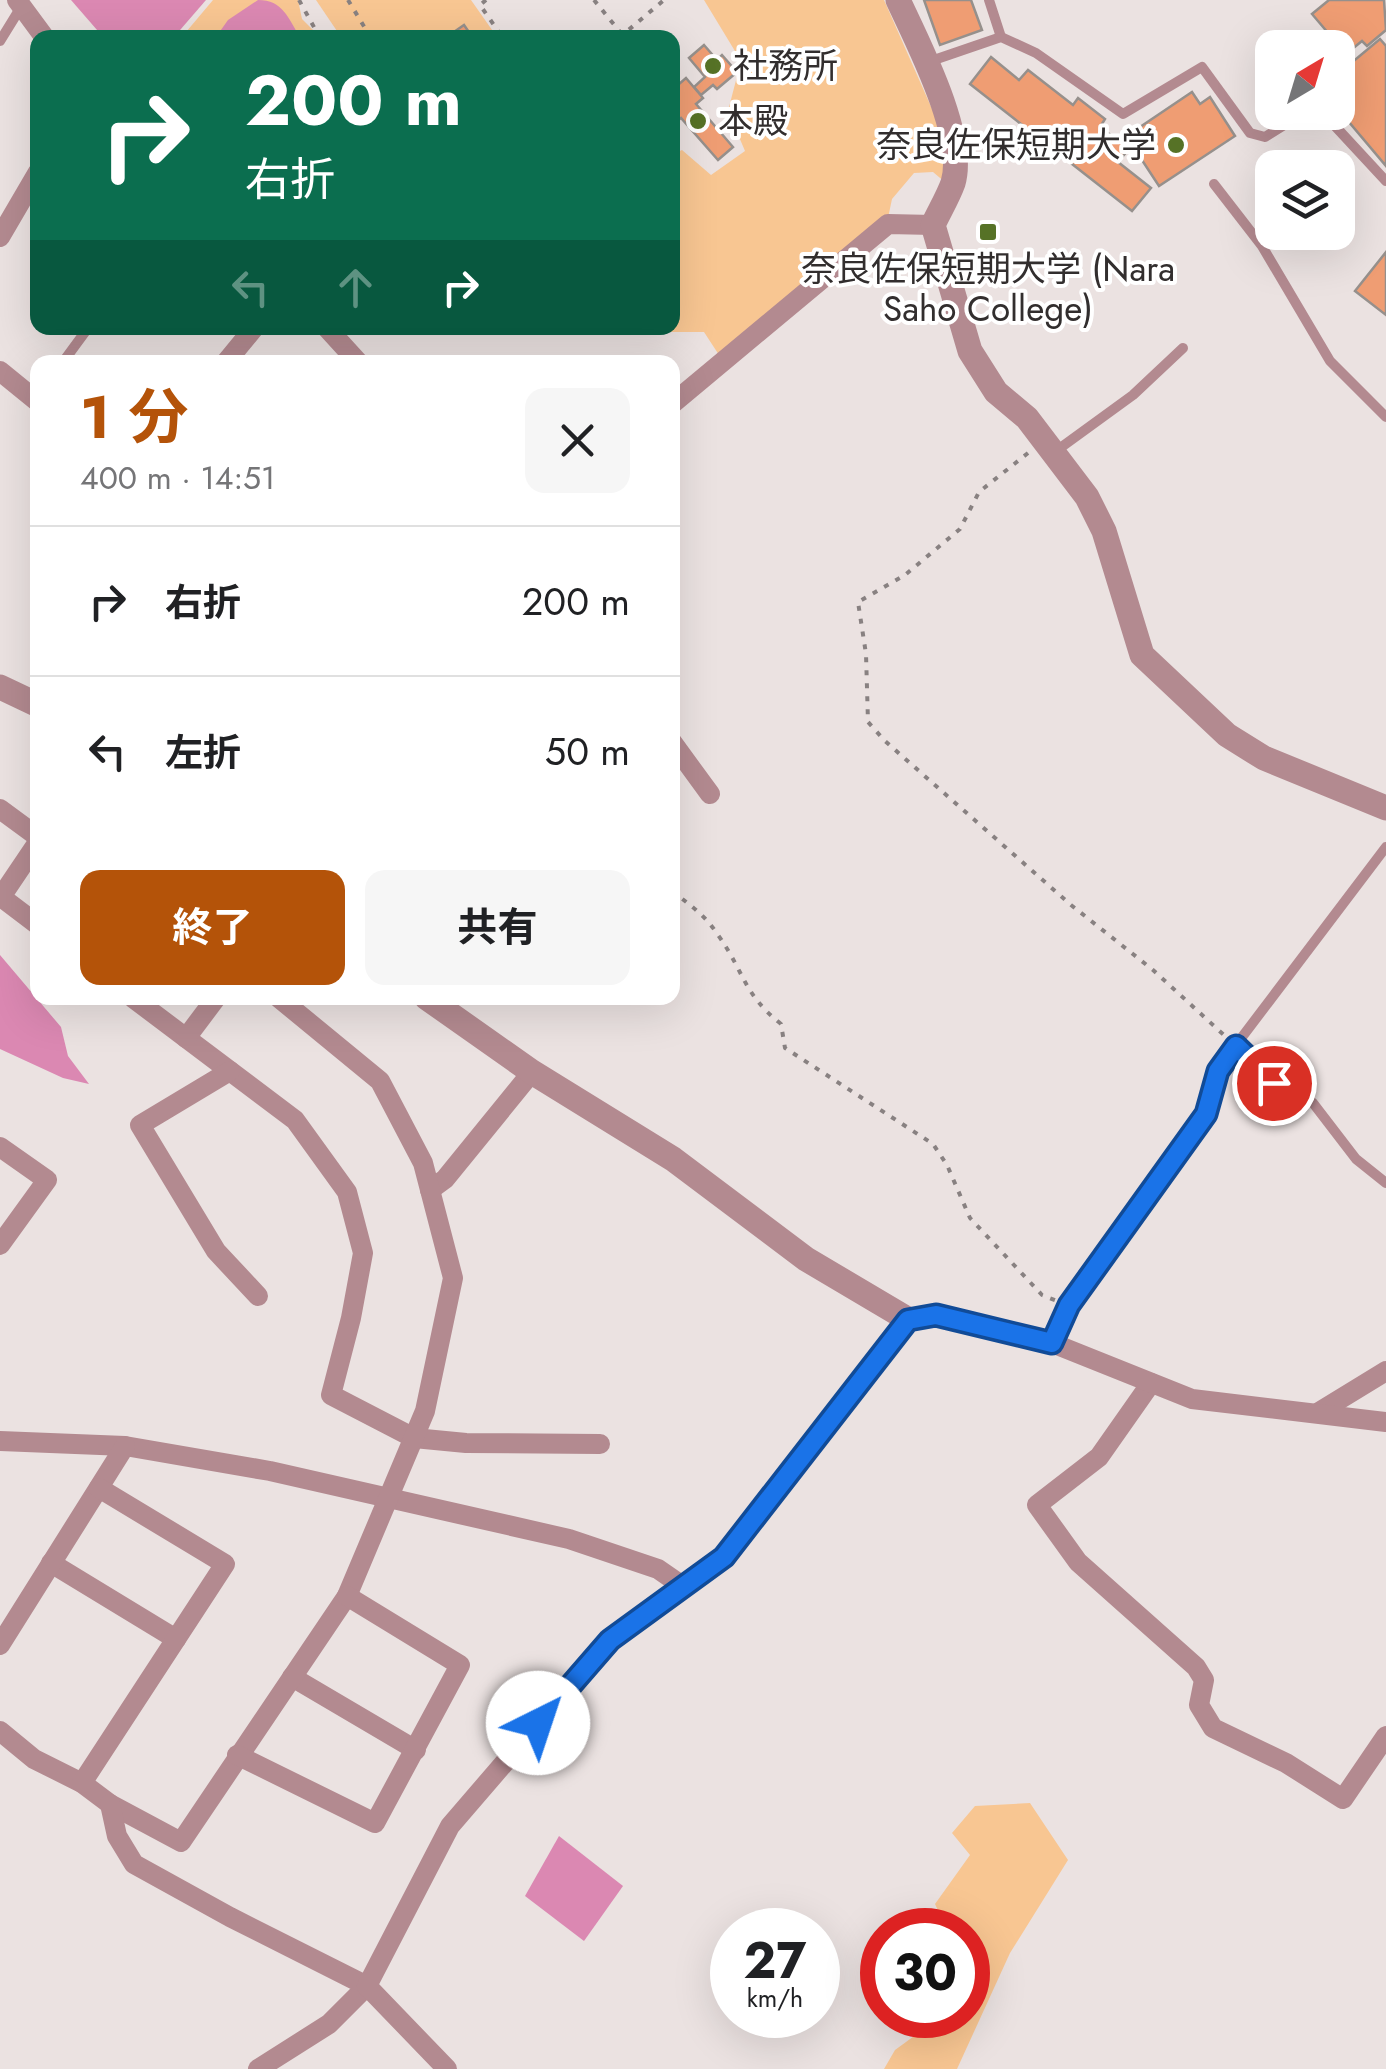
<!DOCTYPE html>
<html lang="ja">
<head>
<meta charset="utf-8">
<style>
	body { margin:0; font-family:Jost,"Noto Sans JP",sans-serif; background:#f6f6f6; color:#202124; height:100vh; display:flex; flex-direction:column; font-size:38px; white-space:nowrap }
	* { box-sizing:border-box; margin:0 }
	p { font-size:32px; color:#757577 }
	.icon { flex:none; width:55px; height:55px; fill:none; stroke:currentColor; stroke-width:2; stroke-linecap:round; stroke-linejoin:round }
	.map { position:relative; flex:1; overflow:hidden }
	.side { position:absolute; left:30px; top:355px; width:650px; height:650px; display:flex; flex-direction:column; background:#fff; border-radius:20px; box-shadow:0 10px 40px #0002 }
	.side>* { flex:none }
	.guide { position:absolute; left:30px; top:30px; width:650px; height:305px; border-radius:20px; box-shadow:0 10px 40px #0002; background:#0b6e4f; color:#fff; overflow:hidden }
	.needle { width:65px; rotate:38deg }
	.controls { position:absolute; left:1255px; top:30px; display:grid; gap:20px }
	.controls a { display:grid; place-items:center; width:100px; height:100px; border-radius:20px; background:#fff; box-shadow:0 10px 40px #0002; font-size:50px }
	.speed { position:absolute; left:710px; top:1908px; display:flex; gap:20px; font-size:50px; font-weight:700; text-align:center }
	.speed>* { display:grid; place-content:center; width:130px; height:130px; border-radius:50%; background:#fff; box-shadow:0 10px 40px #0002; line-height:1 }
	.speed small { font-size:25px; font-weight:400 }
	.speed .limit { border:15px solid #d22; background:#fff; color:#111 }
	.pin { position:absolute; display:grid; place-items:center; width:85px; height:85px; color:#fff; margin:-42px; border:5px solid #fff; border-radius:50%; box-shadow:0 2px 10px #0007 }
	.me { position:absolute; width:110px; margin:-55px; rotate:41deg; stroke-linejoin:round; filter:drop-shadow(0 0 8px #0008) }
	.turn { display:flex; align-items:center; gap:35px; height:210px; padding:0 50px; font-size:45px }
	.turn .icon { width:130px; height:130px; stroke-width:2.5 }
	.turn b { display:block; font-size:70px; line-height:85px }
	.lanes { display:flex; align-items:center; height:95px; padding:0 50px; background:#0003; justify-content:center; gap:50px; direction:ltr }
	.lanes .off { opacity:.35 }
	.round { display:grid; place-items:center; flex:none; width:105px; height:105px; border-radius:20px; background:#f6f6f6 }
	.head { display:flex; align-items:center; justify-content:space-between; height:170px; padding:0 50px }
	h1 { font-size:60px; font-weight:700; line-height:75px; color:#b45309 }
	.cta { display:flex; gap:20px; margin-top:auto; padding:20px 50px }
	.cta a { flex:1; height:115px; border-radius:20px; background:#b45309; color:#fff; font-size:40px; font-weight:700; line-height:115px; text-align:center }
	.cta a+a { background:#f6f6f6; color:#202124 }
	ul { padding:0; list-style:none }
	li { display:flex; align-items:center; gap:30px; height:150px; padding:0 50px; border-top:2px solid #e0e0e0 }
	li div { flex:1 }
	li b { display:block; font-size:38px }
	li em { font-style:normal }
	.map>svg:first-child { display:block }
</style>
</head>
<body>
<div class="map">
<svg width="1386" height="2069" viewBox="0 0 1386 2069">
	<rect width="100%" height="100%" fill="#ebe2e1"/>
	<g fill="#f8c692">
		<path d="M 213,0 L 298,0 L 302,19 L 320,37 L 181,38 Z"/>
		<path d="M 316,0 L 471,0 L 497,37 L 341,37 Z"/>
		<path d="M 704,0 L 884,0 L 951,152 L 946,183 L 933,172 L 914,173 L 892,199 L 888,218 L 719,355 L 704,332 L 625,332 L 616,328 L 672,328 L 673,154 L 682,150 L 711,175 L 745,151 L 728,111 L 741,61 Z"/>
		<path d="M 1030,1803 L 1068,1860 L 1010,1953 L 957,2069 L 884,2069 L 895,2050 L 943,2015 L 968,2015 L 968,1930 L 947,1930 L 935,1904 L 970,1855 L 952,1833 L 975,1806 Z"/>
	</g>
	<g fill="#db88b2">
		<path d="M 71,0 L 206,0 L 174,37 L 104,38 Z"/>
		<path d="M 258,0 C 283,0 288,18 300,37 L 216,37 L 228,20 Z"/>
		<path d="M 0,955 L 61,1027 L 68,1056 L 89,1084 L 63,1078 L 0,1049 Z"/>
		<path d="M 559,1836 L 623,1886 L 584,1941 L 525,1896 Z"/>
	</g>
	<g fill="#ef9d73" stroke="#96908c" stroke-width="2.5">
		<path d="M 924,0 L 971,0 L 982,30 L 940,45 Z"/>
		<path d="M 1329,0 L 1384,0 L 1386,30 L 1367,46 L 1362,41 L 1346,54 L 1312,14 Z"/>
		<path d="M 464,25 L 473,38 L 454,38 L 451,34 Z"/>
		<path d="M 1380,39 L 1386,46 L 1386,166 L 1338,109 L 1338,74 Z"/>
		<path d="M 704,45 L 717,60 L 722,55 L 737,72 L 717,89 L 713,85 L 701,95 L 694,87 L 705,77 L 689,58 Z"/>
		<path d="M 991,57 L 1019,80 L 1028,70 L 1073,105 L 1078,98 L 1105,119 L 1100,127 L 1129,149 L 1118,162 L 1151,188 L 1132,211 L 970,84 Z"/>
		<path d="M 686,78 L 703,98 L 696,104 L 733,147 L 718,160 L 681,118 L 672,125 L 672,90 Z"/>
		<path d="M 1192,92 L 1200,104 L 1210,97 L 1235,136 L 1159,186 L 1132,145 L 1144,138 L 1137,129 Z"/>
		<path d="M 1386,252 L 1386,315 L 1355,291 Z"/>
	</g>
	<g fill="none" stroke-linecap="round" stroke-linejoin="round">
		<g stroke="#888181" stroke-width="4" stroke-dasharray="5 8" stroke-linecap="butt">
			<path d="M 299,0 L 320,38"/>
			<path d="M 348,0 L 371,38"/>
			<path d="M 486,0 L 480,5 L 503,38"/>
			<path d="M 594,0 L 625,38"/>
			<path d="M 619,38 L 664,0"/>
			<path d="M 1028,453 L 979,492 L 960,529 L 905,575 L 858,602 L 866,654 L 868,722 L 885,741 L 1071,905 L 1153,970 L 1225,1036"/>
			<path d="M 672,891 C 690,905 706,916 718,935 C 744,971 743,994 781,1024 L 785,1048 L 933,1144 L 947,1165 L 970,1218 L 1042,1295 L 1057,1301"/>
		</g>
		<g stroke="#b38a90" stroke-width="10">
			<path d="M 989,0 L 1001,37"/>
			<path d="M 0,41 L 21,7"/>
			<path d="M 928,62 L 1001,37 L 1036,53 L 1123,114 L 1202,67 L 1250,133 L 1265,137 L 1305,112"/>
			<path d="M 1322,112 L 1386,181"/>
			<path d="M 1214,184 L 1262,246 L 1330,361 L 1386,417"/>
			<path d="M 63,362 L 88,328"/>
			<path d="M 1056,451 L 1133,395 L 1183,348"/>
			<path d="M 1386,847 L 1236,1045 L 1274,1083 L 1313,1103 L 1356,1159 L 1386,1183"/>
			<path d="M 1052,1343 L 1069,1305 L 1207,1114 L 1218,1071 L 1236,1045"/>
		</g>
		<g stroke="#b38a90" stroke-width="20">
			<path d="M 17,0 L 45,38"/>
			<path d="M 0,237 L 38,172"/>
			<path d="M 327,328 L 358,362"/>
			<path d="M 226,362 L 254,328"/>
			<path d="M 0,371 L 38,402"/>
			<path d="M 672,404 L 888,224 L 933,225"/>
			<path d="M 672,742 L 710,794"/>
			<path d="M 0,809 L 38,837"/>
			<path d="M 38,842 L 1,897 L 38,925"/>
			<path d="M 133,998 L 295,1120 L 347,1192 L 363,1253 L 351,1318 L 331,1395 L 414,1438 L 466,1443 L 600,1444"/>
			<path d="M 186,1038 L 216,998"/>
			<path d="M 230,1071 L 140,1125 L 216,1251 L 258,1296"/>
			<path d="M 0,1147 L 47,1180 L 0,1245"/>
			<path d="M 430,1190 L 445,1179 L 532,1072"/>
			<path d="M 1151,1383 L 1099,1457 L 1037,1505 L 1078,1562 L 1196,1667 L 1204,1680 L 1199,1705 L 1213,1728 L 1286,1763 L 1343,1799 L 1386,1736"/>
			<path d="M 1319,1412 L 1386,1371"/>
			<path d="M 0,1441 L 125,1446 L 270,1471 L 569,1539 L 658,1569 L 684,1587"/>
			<path d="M 51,1563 L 176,1639"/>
			<path d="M 0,1645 L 125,1446"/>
			<path d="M 292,1677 L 416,1750"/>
			<path d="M 0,1731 L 34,1759 L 82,1783 L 110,1804 L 181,1842 L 347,1596 L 425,1411 L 453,1278 L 423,1163 L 380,1081 L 279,998"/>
			<path d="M 237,1755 L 375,1823 L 460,1665 L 347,1596"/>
			<path d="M 82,1783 L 225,1564 L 99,1488"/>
			<path d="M 110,1804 L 117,1836 L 134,1864 L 230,1917 L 367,1986 L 329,2024 L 258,2069"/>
			<path d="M 447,2069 L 367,1986 L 450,1826 L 610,1640 L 724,1557 L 909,1320 L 936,1315 L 1052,1343 L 1192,1399 L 1386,1422"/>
		</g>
		<g stroke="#b38a90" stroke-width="25">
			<path d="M 898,0 C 918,43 967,137 953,183 C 948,197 939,212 933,225 L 970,351 L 996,392 L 1027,418 L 1087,497 L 1104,531 L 1142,655 L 1227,735 L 1264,758 L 1386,808"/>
			<path d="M 0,687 L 38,705"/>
			<path d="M 427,998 L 532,1072 L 673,1159 L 806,1259 L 909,1320"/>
		</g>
	</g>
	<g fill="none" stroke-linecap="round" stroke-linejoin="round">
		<g stroke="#114b97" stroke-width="25">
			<path id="route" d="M 538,1723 L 610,1640 L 724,1557 L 908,1320 L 936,1315 L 1052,1343 L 1069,1305 L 1206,1114 L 1218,1071 L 1236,1046 L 1274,1083"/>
		</g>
		<use href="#route" stroke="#1a73e8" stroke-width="18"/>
	</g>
	<g fill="#567226" stroke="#fff" stroke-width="4">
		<circle cx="713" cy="66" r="10"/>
		<circle cx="698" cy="121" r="10"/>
		<circle cx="1176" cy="145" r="10"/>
		<rect x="978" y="222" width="20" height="20" rx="5"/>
	</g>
	<g text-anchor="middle" stroke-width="8" stroke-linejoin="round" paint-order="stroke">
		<g font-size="35" fill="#322e2e" stroke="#fff" text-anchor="start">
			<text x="733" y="78">社務所</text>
			<text x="718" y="133">本殿</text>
			<text x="1156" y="157" text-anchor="end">奈良佐保短期大学</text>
			<text x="988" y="281" text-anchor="middle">奈良佐保短期大学 (Nara<tspan x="988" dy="40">Saho College)</tspan></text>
		</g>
	</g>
</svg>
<div class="controls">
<a><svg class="needle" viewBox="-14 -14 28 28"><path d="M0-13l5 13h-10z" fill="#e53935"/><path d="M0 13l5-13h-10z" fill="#757577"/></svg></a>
<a><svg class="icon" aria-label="layers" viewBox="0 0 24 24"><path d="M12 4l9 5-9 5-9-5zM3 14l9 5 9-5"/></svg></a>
</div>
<div class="speed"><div>27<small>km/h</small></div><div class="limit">30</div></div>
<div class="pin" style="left:1274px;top:1083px;background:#d93025"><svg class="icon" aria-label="arrive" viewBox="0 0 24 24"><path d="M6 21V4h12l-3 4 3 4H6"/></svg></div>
<svg class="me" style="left:538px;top:1723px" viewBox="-20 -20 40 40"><circle r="19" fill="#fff"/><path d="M0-13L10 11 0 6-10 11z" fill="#1a73e8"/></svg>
<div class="guide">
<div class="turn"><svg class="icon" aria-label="right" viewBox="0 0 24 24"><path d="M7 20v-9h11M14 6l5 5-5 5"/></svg><div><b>200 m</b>右折</div></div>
<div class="lanes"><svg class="icon off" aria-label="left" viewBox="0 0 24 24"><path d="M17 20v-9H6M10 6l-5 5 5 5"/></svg><svg class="icon off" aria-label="ahead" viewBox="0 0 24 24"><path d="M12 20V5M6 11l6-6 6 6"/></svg><svg class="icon" aria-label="right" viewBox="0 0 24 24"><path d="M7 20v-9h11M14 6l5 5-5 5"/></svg></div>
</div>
<section class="side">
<div class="head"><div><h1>1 分</h1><p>400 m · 14:51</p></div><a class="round"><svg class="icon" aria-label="close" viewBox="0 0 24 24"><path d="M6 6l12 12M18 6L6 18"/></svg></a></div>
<ul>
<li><svg class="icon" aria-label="right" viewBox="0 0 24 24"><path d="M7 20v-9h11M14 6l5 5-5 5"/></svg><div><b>右折</b></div><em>200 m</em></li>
<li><svg class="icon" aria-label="left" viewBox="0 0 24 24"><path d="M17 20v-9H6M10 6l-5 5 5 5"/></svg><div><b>左折</b></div><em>50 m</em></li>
</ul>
<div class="cta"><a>終了</a><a>共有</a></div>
</section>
</div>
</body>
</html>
